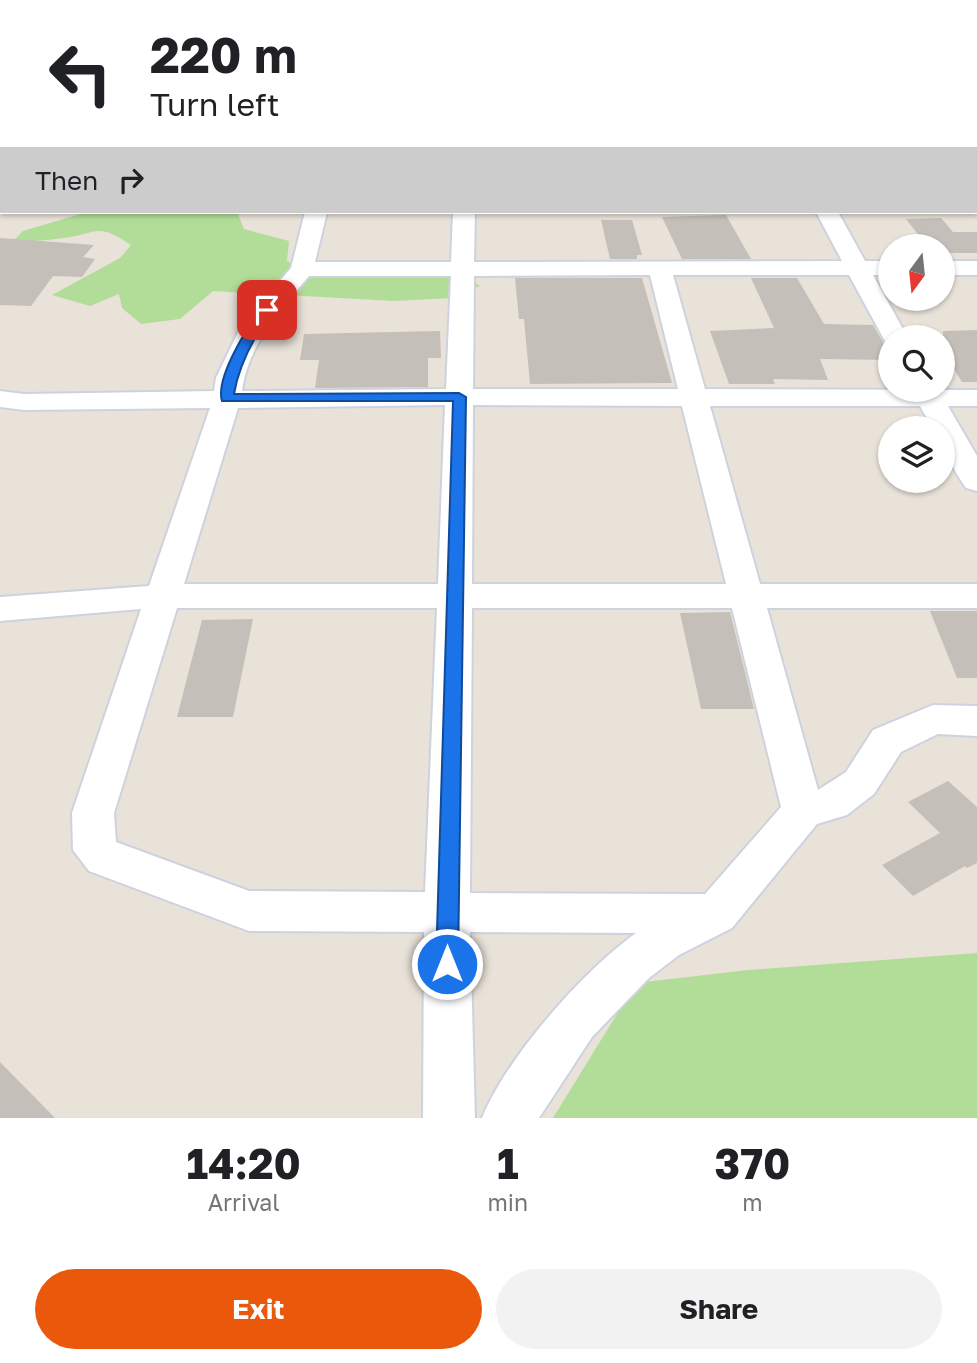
<!DOCTYPE html>
<html lang="en">
<head>
<meta charset="utf-8">
<style>
	body { margin:0; font-family:"Golos Text",sans-serif; background:#f2f2f2; color:#202124; height:100vh; display:flex; flex-direction:column; font-size:26px; white-space:nowrap }
	* { box-sizing:border-box; margin:0 }
	p { font-size:23px; color:#757577 }
	.icon { flex:none; width:38px; height:38px; fill:none; stroke:currentColor; stroke-width:2; stroke-linecap:round; stroke-linejoin:round }
	.map { position:relative; height:1118px; overflow:hidden }
	.details { display:flex; flex-direction:column; background:#fff; flex:1 }
	.details>* { flex:none }
	.guide { position:absolute; left:0px; top:0px; width:978px; height:214px; box-shadow:0 2px 5px #0004; background:#fff; color:#202124; overflow:hidden }
	.needle { width:46px; rotate:195deg }
	.buttons { position:absolute; left:878px; top:234px; display:grid; gap:14px }
	.buttons a { display:grid; place-items:center; width:77px; height:77px; border-radius:50%; background:#fff; box-shadow:0 2px 5px #0004; font-size:35px }
	.pin { position:absolute; display:grid; place-items:center; width:60px; height:60px; color:#fff; margin:-30px; border-radius:14px; box-shadow:0 4px 10px #0006 }
	.me { position:absolute; width:77px; margin:-38px; rotate:0deg; stroke-linejoin:round; filter:drop-shadow(0 0 5px #0008) }
	.turn { display:flex; align-items:center; gap:24px; height:147px; padding:0 35px; font-size:32px }
	.turn .icon { width:91px; height:91px; stroke-width:2.5 }
	.turn b { display:block; font-size:49px; line-height:60px }
	.then { display:flex; align-items:center; height:66px; padding:0 35px; background:#0003; gap:14px; font-size:26px }
	.eta { display:flex; justify-content:space-evenly; align-items:center; height:119px; text-align:center }
	.eta b { font-size:42px; font-weight:700; line-height:49px }
	.primary-button { display:flex; gap:14px; margin-top:auto; padding:14px 35px }
	.primary-button a { flex:1; height:80px; border-radius:42px; background:#ea580c; color:#fff; font-size:28px; font-weight:700; line-height:80px; text-align:center }
	.primary-button a+a { background:#f2f2f2; color:#202124 }
	.map>svg:first-child { display:block }
</style>
</head>
<body>
<div class="map">
<svg width="977" height="1118" viewBox="0 0 977 1118">
	<rect width="100%" height="100%" fill="#e9e2d9"/>
	<g fill="#b1dd98">
		<path d="M 87,212 L 237,212 L 244,229 L 289,241 L 287,261 L 315,273 L 457,271 L 480,286 L 452,298 L 394,301 L 213,291 L 180,319 L 141,324 L 122,308 L 119,294 L 90,306 L 52,295 L 120,258 L 131,245 C 96,221 97,234 63,238 C 46,241 29,241 12,242 L 23,231 Z"/>
		<path d="M 977,953 L 977,1118 L 553,1118 L 636,983 L 748,970 Z"/>
	</g>
	<path fill="#70c9e7" d="M 0,0 L 177,0 L 2,2 L 0,145 Z"/>
	<g fill="#c4bfb9">
		<path d="M 726,215 L 751,259 L 682,259 L 662,217 Z"/>
		<path d="M 941,218 L 953,232 L 977,232 L 977,253 L 943,253 L 943,247 L 928,247 L 906,219 Z"/>
		<path d="M 601,220 L 632,220 L 642,255 L 637,255 L 637,259 L 610,259 Z"/>
		<path d="M 0,238 L 94,245 L 83,257 L 95,259 L 82,277 L 53,276 L 31,306 L 0,305 Z"/>
		<path d="M 515,278 L 642,278 L 672,383 L 530,384 L 524,319 L 519,319 Z"/>
		<path d="M 751,278 L 797,278 L 824,324 L 873,325 L 884,344 L 890,347 L 891,360 L 820,359 L 828,380 L 773,379 L 775,384 L 729,384 L 710,331 L 774,328 Z"/>
		<path d="M 977,330 L 977,382 L 962,382 L 943,352 L 943,331 Z"/>
		<path d="M 440,331 L 441,358 L 428,358 L 428,387 L 315,388 L 319,360 L 300,360 L 304,334 Z"/>
		<path d="M 930,611 L 977,611 L 977,678 L 957,678 Z"/>
		<path d="M 730,612 L 754,709 L 701,709 L 680,613 Z"/>
		<path d="M 253,619 L 233,717 L 177,717 L 202,620 Z"/>
		<path d="M 948,781 L 977,807 L 977,863 L 967,868 L 965,866 L 913,896 L 882,865 L 940,833 L 908,802 Z"/>
		<path d="M 0,1062 L 55,1118 L 0,1118 Z"/>
	</g>
	<g fill="none" stroke-linecap="round" stroke-linejoin="round">
		<g stroke="#ced2df" stroke-width="4">
			<g id="minor">
				<rect x="317" y="0" width="14" height="2"/>
				<path d="M 466,0 L 494,0 L 495,2 L 467,2 Z"/>
				<path d="M 537,0 L 554,0 L 536,2 Z"/>
				<path d="M 724,0 L 742,0 L 723,2 Z"/>
				<path d="M 853,0 L 871,0 L 852,2 Z"/>
				<path d="M 890,0 L 912,0 L 913,2 L 891,2 Z"/>
				<rect x="976" y="12" width="1" height="8"/>
				<rect x="976" y="52" width="1" height="10"/>
				<rect x="976" y="103" width="1" height="10"/>
				<rect x="976" y="150" width="1" height="12"/>
				<rect x="0" y="164" width="2" height="12"/>
				<rect x="976" y="174" width="1" height="12"/>
				<path d="M 305,212 L 327,212 L 315,262 L 451,262 L 453,212 L 475,212 L 474,262 L 842,261 L 816,212 L 838,212 L 865,261 L 891,261 L 891,275 L 873,275 L 908,338 L 891,338 L 891,345 L 886,343 L 849,275 L 673,275 L 705,389 L 977,390 L 977,406 L 948,406 L 977,456 L 977,491 L 966,488 C 953,469 943,452 943,429 L 933,429 L 920,406 L 710,406 L 760,584 L 977,584 L 977,608 L 767,608 L 818,790 L 846,772 L 873,730 L 933,705 L 977,706 L 977,736 L 938,734 L 901,752 L 874,794 L 847,815 L 817,824 L 732,928 L 679,955 L 649,978 L 592,1037 L 539,1118 L 482,1118 C 507,1057 582,972 636,933 L 470,932 L 475,1118 L 423,1118 L 424,932 L 249,931 L 89,871 L 73,850 L 72,813 L 141,609 L 0,621 L 0,597 L 149,586 L 210,408 L 24,410 L 0,407 L 0,391 L 24,394 L 214,391 L 216,378 L 241,326 L 291,268 ZM 650,275 L 678,389 L 473,389 L 474,276 ZM 309,276 L 451,276 L 446,389 L 242,391 C 248,345 280,310 309,276 ZM 445,405 L 438,584 L 184,584 L 238,408 ZM 473,405 L 682,406 L 726,584 L 472,584 ZM 177,608 L 437,608 L 425,892 L 249,891 L 116,842 L 114,813 ZM 472,608 L 732,608 L 781,807 L 705,894 L 470,893 Z"/>
				<rect x="943" y="261" width="34" height="14"/>
			</g>
		</g>
		<g stroke="#c3c3c3" stroke-width="4">
			<g id="major">
				<path d="M 457,0 L 473,0 L 456,2 Z"/>
				<rect x="0" y="191" width="2" height="14"/>
			</g>
		</g>
		<use href="#minor" fill="#fff" fill-rule="evenodd"/>
		<use href="#major" fill="#e8c55f" fill-rule="evenodd"/>
	</g>
	<path fill="#1a73e8" stroke="#114b97" stroke-width="2" d="M 263,308 L 273,310 C 255,335 239,364 234,394 L 459,393 L 466,397 L 458,964 L 455,972 L 447,975 L 439,972 L 436,964 L 453,401 L 222,401 C 215,378 248,325 263,308 Z"/>
</svg>
<div class="buttons">
<a><svg class="needle" viewBox="-14 -14 28 28"><path d="M0-13l5 13h-10z" fill="#e53935"/><path d="M0 13l5-13h-10z" fill="#757577"/></svg></a>
<a><svg class="icon" aria-label="search" viewBox="0 0 24 24"><circle cx="10" cy="10" r="6"/><path d="M15 15l6 6"/></svg></a>
<a><svg class="icon" aria-label="layers" viewBox="0 0 24 24"><path d="M12 4l9 5-9 5-9-5zM3 14l9 5 9-5"/></svg></a>
</div>
<div class="pin" style="left:267px;top:310px;background:#d93025"><svg class="icon" aria-label="arrive" viewBox="0 0 24 24"><path d="M6 21V4h12l-3 4 3 4H6"/></svg></div>
<svg class="me" style="left:447px;top:964px" viewBox="-20 -20 40 40"><circle r="17" fill="#1a73e8" stroke="#fff" stroke-width="3"/><path d="M0-11L8 9 0 5-8 9z" fill="#fff"/></svg>
<div class="guide">
<div class="turn"><svg class="icon" aria-label="left" viewBox="0 0 24 24"><path d="M17 20v-9H6M10 6l-5 5 5 5"/></svg><div><b>220 m</b>Turn left</div></div>
<div class="then">Then<svg class="icon" aria-label="right" viewBox="0 0 24 24"><path d="M7 20v-9h11M14 6l5 5-5 5"/></svg></div>
</div>
</div>
<section class="details">
<div class="eta">
<div><b>14:20</b><p>Arrival</p></div>
<div><b>1</b><p>min</p></div>
<div><b>370</b><p>m</p></div>
</div>
<div class="primary-button"><a>Exit</a><a>Share</a></div>
</section>
</body>
</html>
